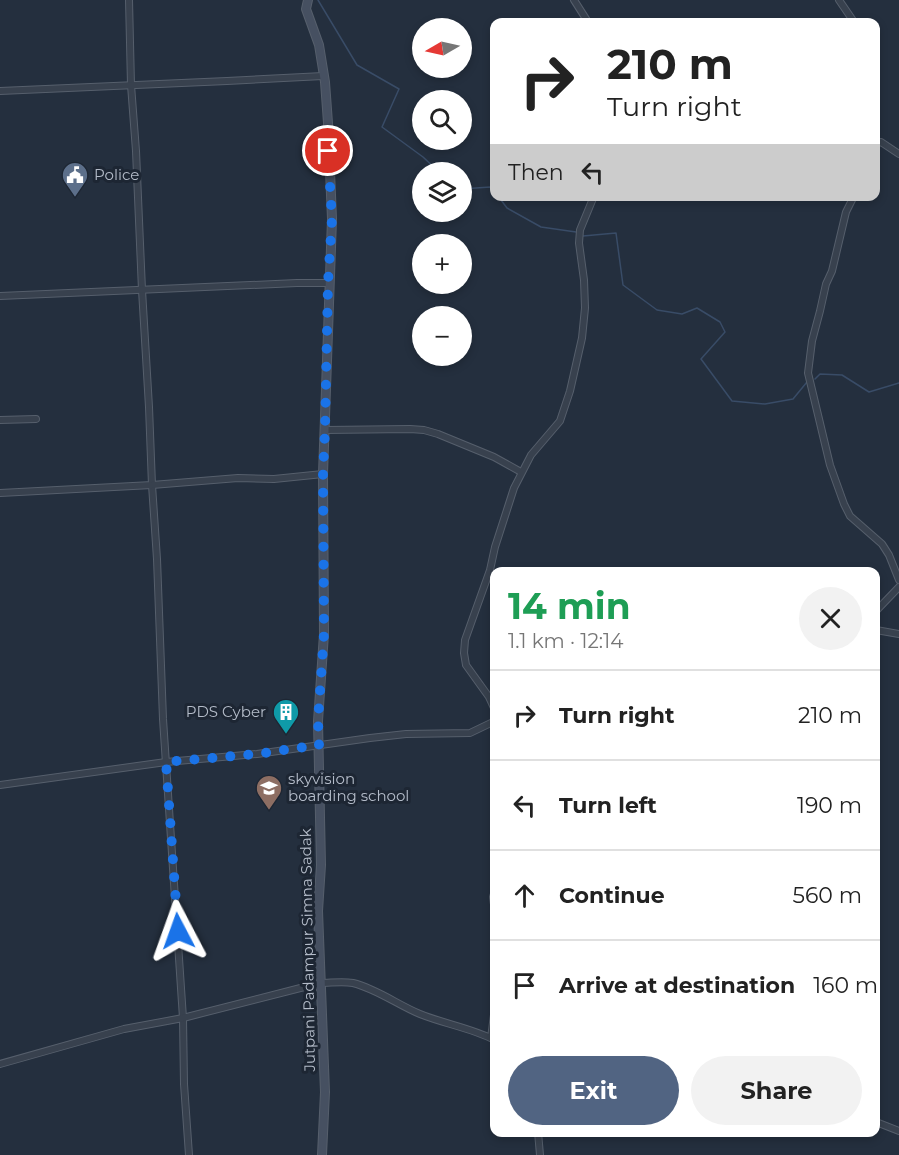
<!DOCTYPE html>
<html lang="en">
<head>
<meta charset="utf-8">
<style>
	body { margin:0; font-family:Montserrat,sans-serif; background:#f2f2f2; color:#222; height:100vh; display:flex; flex-direction:column; font-size:22px; white-space:nowrap }
	* { box-sizing:border-box; margin:0 }
	p { font-size:20px; color:#767676 }
	.icon { flex:none; width:33px; height:33px; fill:none; stroke:currentColor; stroke-width:2; stroke-linecap:round; stroke-linejoin:round }
	.map { position:relative; flex:1; overflow:hidden }
	.drawer { position:absolute; left:490px; top:567px; width:390px; height:570px; display:flex; flex-direction:column; background:#fff; border-radius:12px; box-shadow:0 3px 9px #0003 }
	.drawer>* { flex:none }
	.guide { position:absolute; left:490px; top:18px; width:390px; height:183px; border-radius:12px; box-shadow:0 3px 9px #0003; background:#fff; color:#222; overflow:hidden }
	.needle { width:39px; rotate:261deg }
	.buttons { position:absolute; left:412px; top:18px; display:grid; gap:12px }
	.buttons a { display:grid; place-items:center; width:60px; height:60px; border-radius:50%; background:#fff; box-shadow:0 3px 9px #0003; font-size:30px }
	.pin { position:absolute; display:grid; place-items:center; width:51px; height:51px; color:#fff; margin:-26px; border:3px solid #fff; border-radius:50%; box-shadow:0 2px 6px #0007 }
	.me { position:absolute; width:66px; margin:-33px; rotate:356deg; stroke-linejoin:round; filter:drop-shadow(0 0 4px #0008) }
	.turn { display:flex; align-items:center; gap:21px; height:126px; padding:0 18px; font-size:27px }
	.turn .icon { width:78px; height:78px; stroke-width:2.5 }
	.turn b { display:block; font-size:42px; line-height:51px }
	.then { display:flex; align-items:center; height:57px; padding:0 18px; background:#0003; gap:12px; font-size:22px }
	.round { display:grid; place-items:center; flex:none; width:63px; height:63px; border-radius:32px; background:#f2f2f2 }
	.headline { display:flex; align-items:center; justify-content:space-between; height:102px; padding:0 18px }
	h1 { font-size:36px; font-weight:700; line-height:45px; color:#1e9e55 }
	.primary-button { display:flex; gap:12px; margin-top:auto; padding:12px 18px }
	.primary-button a { flex:1; height:69px; border-radius:36px; background:#516482; color:#fff; font-size:24px; font-weight:700; line-height:69px; text-align:center }
	.primary-button a+a { background:#f2f2f2; color:#222 }
	ul { padding:0; list-style:none }
	li { display:flex; align-items:center; gap:18px; height:90px; padding:0 18px; border-top:2px solid #e0e0e0 }
	li div { flex:1 }
	li b { display:block; font-size:22px }
	li em { font-style:normal }
	.map>svg:first-child { display:block }
</style>
</head>
<body>
<div class="map">
<svg width="899" height="1155" viewBox="0 0 899 1155">
	<rect width="100%" height="100%" fill="#242f3e"/>
	<g fill="none" stroke-linecap="round" stroke-linejoin="round">
		<g stroke="#394c67" stroke-width="1.5">
			<path d="M 318,0 L 357,65 L 399,89 L 382,127 L 423,157 L 439,172"/>
			<path d="M 462,189 L 490,187 L 495,193"/>
			<path d="M 498,196 L 507,208 L 541,227 L 576,232"/>
			<path d="M 583,236 L 616,233 L 623,285 L 657,310 L 682,314 L 697,308 L 720,322 L 725,332 L 701,359 L 732,401 L 765,404 L 793,399 L 807,382"/>
			<path d="M 815,379 L 820,374 L 842,375 L 869,392 L 899,383"/>
		</g>
		<g stroke="#565f6c" stroke-width="8">
			<g id="street">
				<path d="M 129,0 L 131,85 L 136,151 L 142,290 L 149,407 L 152,485 L 157,559 L 163,719 L 183,1018 L 184,1084 L 189,1155"/>
				<path d="M 574,0 L 588,22"/>
				<path d="M 839,0 L 854,22"/>
				<path d="M 0,91 L 227,81 L 323,76"/>
				<path d="M 876,144 L 881,142 L 899,154"/>
				<path d="M 854,196 L 846,212 L 832,271 L 826,284 L 820,311 L 812,341 L 808,373 L 830,465 L 844,504 L 850,516 L 882,544 L 889,555 L 899,580"/>
				<path d="M 0,296 L 297,283 L 329,283"/>
				<path d="M 0,420 L 36,419"/>
				<path d="M 325,430 L 410,429 L 424,430 L 438,434 L 494,457 L 521,472"/>
				<path d="M 0,493 L 152,485 L 238,478 L 274,479 L 323,474"/>
				<path d="M 876,611 L 899,587"/>
				<path d="M 876,630 L 899,634"/>
				<path d="M 495,710 L 489,697 L 466,665 L 464,653 L 465,640 L 490,570 L 495,547 L 514,488 L 531,455 L 560,421 L 570,391 L 582,338 L 585,308 L 584,280 L 579,243 L 580,230 L 594,196"/>
				<path d="M 0,785 L 166,762 L 257,754 L 370,738 L 406,734 L 470,733 L 495,721"/>
				<path d="M 495,890 L 493,897 L 495,912"/>
				<path d="M 491,1038 L 495,1007"/>
				<path d="M 0,1064 L 124,1029 L 183,1018 L 320,983 C 331,983 342,981 353,983 C 377,989 398,1005 420,1014 C 445,1024 471,1028 495,1040"/>
				<path d="M 876,1122 L 899,1131"/>
				<path d="M 538,1132 L 540,1155"/>
			</g>
		</g>
		<g stroke="#565f6c" stroke-width="10">
			<path id="secondary" d="M 308,0 L 306,9 L 319,45 L 325,82 L 328,123 L 332,219 L 323,474 L 324,634 L 318,721 L 321,865 L 318,911 L 325,1092 L 322,1155"/>
		</g>
		<use href="#street" stroke="#38414e" stroke-width="6"/>
		<use href="#secondary" stroke="#465061" stroke-width="8"/>
	</g>
	<g fill="none" stroke-linecap="round" stroke-linejoin="round">
		<path stroke="#1a73e8" stroke-width="10" stroke-dasharray="0 18" d="M 178,931 L 166,762 L 257,754 L 319,745 L 318,721 L 324,634 L 323,474 L 325,430 L 328,283 L 332,219 L 328,151"/>
	</g>
	<defs>
		<g id="civic-pin" transform="scale(1.35)"><path d="M0 17L-7.5 6A9.5 9.5 0 1 1 7.5 6Z" fill="#5c6f8a" stroke="#1d2633"/><path d="M-.6-6.5H3V-4.5H.6V-3L4-1V1h2V6H-6V1h2V-1L-.6-3ZM-1.2 2.5V6h2.4V2.5Z" fill="#fff"/></g>
		<g id="building-pin" transform="scale(1.35)"><path d="M0 17L-7.5 6A9.5 9.5 0 1 1 7.5 6Z" fill="#0f9aa8" stroke="#1d2633"/><path d="M-4-6H4V6H1V3H-1V6H-4ZM-2.5-4.3h1.7v1.8h-1.7ZM.8-4.3h1.7v1.8H.8ZM-2.5-1h1.7V.8h-1.7ZM.8-1h1.7V.8H.8Z" fill="#fff"/></g>
		<g id="school-pin" transform="scale(1.35)"><path d="M0 17L-7.5 6A9.5 9.5 0 1 1 7.5 6Z" fill="#8d6e63" stroke="#1d2633"/><path d="M0-5L7-2L0 1L-7-2ZM-4 1L0 2.5L4 1V4Q0 6-4 4Z" fill="#fff"/></g>
	</defs>
	<g fill-rule="evenodd">
		<use href="#civic-pin" x="75" y="175"/>
		<use href="#building-pin" x="286" y="712"/>
		<use href="#school-pin" x="269" y="788"/>
	</g>
	<g text-anchor="middle" stroke-width="6" stroke-linejoin="round" paint-order="stroke">
		<g font-size="15" fill="#b4bcc9" stroke="#1d2633" text-anchor="start">
			<text x="94" y="180">Police</text>
			<text x="266" y="717" text-anchor="end">PDS Cyber</text>
			<text x="288" y="784">skyvision<tspan x="288" dy="17">boarding school</tspan></text>
		</g>
		<g font-size="15" fill="#b4bcc9" stroke="#1d2633">
			<text transform="translate(308 950) rotate(-91)" y="5">Jutpani Padampur Simna Sadak</text>
		</g>
	</g>
</svg>
<div class="buttons">
<a><svg class="needle" viewBox="-14 -14 28 28"><path d="M0-13l5 13h-10z" fill="#e53935"/><path d="M0 13l5-13h-10z" fill="#767676"/></svg></a>
<a><svg class="icon" aria-label="search" viewBox="0 0 24 24"><circle cx="10" cy="10" r="6"/><path d="M15 15l6 6"/></svg></a>
<a><svg class="icon" aria-label="layers" viewBox="0 0 24 24"><path d="M12 4l9 5-9 5-9-5zM3 14l9 5 9-5"/></svg></a>
<a>+</a>
<a>−</a>
</div>
<div class="pin" style="left:328px;top:151px;background:#d93025"><svg class="icon" aria-label="arrive" viewBox="0 0 24 24"><path d="M6 21V4h12l-3 4 3 4H6"/></svg></div>
<svg class="me" style="left:178px;top:931px" viewBox="-20 -20 40 40"><path d="M0-17L14 15 0 8-14 15z" fill="#1a73e8" stroke="#fff" stroke-width="4"/></svg>
<div class="guide">
<div class="turn"><svg class="icon" aria-label="right" viewBox="0 0 24 24"><path d="M7 20v-9h11M14 6l5 5-5 5"/></svg><div><b>210 m</b>Turn right</div></div>
<div class="then">Then<svg class="icon" aria-label="left" viewBox="0 0 24 24"><path d="M17 20v-9H6M10 6l-5 5 5 5"/></svg></div>
</div>
<section class="drawer">
<div class="headline"><div><h1>14 min</h1><p>1.1 km · 12:14</p></div><a class="round"><svg class="icon" aria-label="close" viewBox="0 0 24 24"><path d="M6 6l12 12M18 6L6 18"/></svg></a></div>
<ul>
<li><svg class="icon" aria-label="right" viewBox="0 0 24 24"><path d="M7 20v-9h11M14 6l5 5-5 5"/></svg><div><b>Turn right</b></div><em>210 m</em></li>
<li><svg class="icon" aria-label="left" viewBox="0 0 24 24"><path d="M17 20v-9H6M10 6l-5 5 5 5"/></svg><div><b>Turn left</b></div><em>190 m</em></li>
<li><svg class="icon" aria-label="ahead" viewBox="0 0 24 24"><path d="M12 20V5M6 11l6-6 6 6"/></svg><div><b>Continue</b></div><em>560 m</em></li>
<li><svg class="icon" aria-label="arrive" viewBox="0 0 24 24"><path d="M6 21V4h12l-3 4 3 4H6"/></svg><div><b>Arrive at destination</b></div><em>160 m</em></li>
</ul>
<div class="primary-button"><a>Exit</a><a>Share</a></div>
</section>
</div>
</body>
</html>
